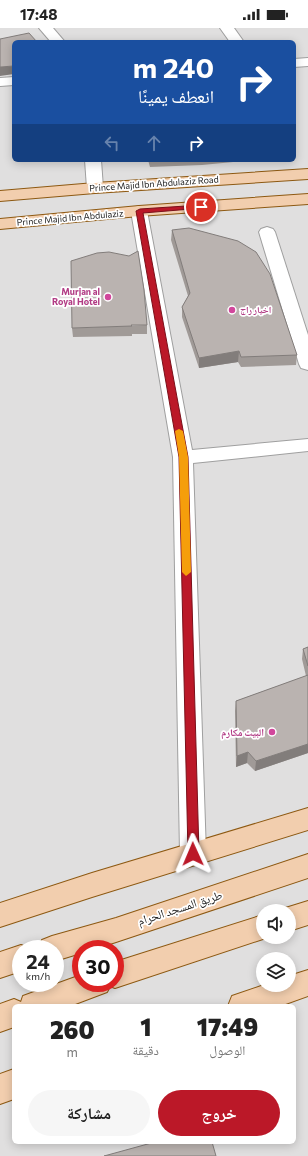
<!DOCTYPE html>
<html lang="ar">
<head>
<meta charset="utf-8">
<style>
	body { margin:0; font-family:Commissioner,"Noto Naskh Arabic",sans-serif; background:#f6f6f6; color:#222; direction:rtl; height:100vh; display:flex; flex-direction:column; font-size:15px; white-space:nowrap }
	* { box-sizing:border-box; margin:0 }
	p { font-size:13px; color:#767676 }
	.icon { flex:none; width:22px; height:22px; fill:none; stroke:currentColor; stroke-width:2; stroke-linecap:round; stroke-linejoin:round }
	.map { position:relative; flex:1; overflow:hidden; direction:ltr }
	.sheet { position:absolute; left:12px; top:976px; width:284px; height:140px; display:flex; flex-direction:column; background:#fff; border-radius:6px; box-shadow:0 2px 10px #0003; direction:rtl }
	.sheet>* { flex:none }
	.hud { position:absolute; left:12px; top:12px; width:284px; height:122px; border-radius:6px; box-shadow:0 2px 10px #0003; direction:rtl; background:#1a4fa0; color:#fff; overflow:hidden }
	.buttons { position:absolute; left:256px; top:876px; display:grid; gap:8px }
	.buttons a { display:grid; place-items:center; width:40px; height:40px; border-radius:50%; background:#fff; box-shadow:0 2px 10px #0003; font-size:20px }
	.speed { position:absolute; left:12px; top:912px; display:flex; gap:8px; font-size:20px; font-weight:700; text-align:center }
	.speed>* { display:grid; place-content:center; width:52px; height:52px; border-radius:50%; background:#fff; box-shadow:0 2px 10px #0003; line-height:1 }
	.speed small { font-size:10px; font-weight:400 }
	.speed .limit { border:6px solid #d22; background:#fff; color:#111 }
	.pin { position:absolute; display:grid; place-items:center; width:34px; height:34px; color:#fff; margin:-17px; border:2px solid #fff; border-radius:50%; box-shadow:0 1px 4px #0007 }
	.me { position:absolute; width:44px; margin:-22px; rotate:359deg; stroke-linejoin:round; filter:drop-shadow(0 0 3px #0008) }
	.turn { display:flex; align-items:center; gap:14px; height:84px; padding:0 16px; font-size:18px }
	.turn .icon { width:52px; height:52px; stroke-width:2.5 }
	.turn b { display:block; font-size:28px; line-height:34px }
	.lanes { display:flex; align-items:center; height:38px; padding:0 16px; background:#0003; justify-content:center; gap:20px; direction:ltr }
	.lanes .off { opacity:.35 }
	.eta { display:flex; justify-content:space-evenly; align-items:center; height:68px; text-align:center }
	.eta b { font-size:24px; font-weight:800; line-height:28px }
	.primary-button { display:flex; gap:8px; margin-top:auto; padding:8px 16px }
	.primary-button a { flex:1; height:46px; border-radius:24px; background:#bb1828; color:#fff; font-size:16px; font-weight:800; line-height:46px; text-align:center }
	.primary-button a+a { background:#f6f6f6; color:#222 }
	.status { display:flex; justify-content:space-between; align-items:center; height:28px; padding:0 20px; background:#fff; direction:ltr }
	.status svg { height:11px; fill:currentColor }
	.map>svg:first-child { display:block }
</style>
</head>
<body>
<div class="status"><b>17:48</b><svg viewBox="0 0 49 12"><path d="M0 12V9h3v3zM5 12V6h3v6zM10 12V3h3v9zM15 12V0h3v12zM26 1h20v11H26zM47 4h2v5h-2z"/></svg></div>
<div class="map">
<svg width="308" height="1128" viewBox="0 0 308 1128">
	<rect width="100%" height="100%" fill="#f1eeea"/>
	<path fill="#e0dfdf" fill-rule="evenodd" d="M 0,0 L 308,0 L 308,1128 L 0,1128 ZM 14,14 L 294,14 L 294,132 L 14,132 ZM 263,883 L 289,883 L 289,909 L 263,909 ZM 21,921 L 55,921 L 55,955 L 21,955 ZM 81,921 L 115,921 L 115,955 L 81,955 ZM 263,931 L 289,931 L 289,957 L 263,957 ZM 14,978 L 294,978 L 294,1114 L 14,1114 Z"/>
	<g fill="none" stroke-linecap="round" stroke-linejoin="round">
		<g stroke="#9f9f9f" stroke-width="2">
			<g id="minor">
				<path d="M 39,0 L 53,0 L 65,14 L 51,14 Z"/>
				<path d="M 220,0 L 234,0 L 244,14 L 230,14 Z"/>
				<path d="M 308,30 L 308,38 L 294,39 L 294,31 Z"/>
				<path d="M 14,49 L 14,57 L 0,58 L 0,50 Z"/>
				<path d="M 85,132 L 101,132 L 103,160 L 101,163 L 95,165 L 89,163 L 87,160 Z"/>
				<path d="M 139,178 L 145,180 L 147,183 L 192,422 L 308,411 L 308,423 L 193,435 L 206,826 L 202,834 L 193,837 L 184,834 L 180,826 L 173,429 L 131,183 L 133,180 Z"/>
				<path d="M 267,199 L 273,201 L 275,204 L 308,307 L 308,342 L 301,340 L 299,336 L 259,204 L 261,201 Z"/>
			</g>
		</g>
		<g stroke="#8d5912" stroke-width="2">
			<g id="major">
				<path d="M 308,141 L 308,151 L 95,165 L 0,173 L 0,163 L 95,155 Z"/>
				<path d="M 308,166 L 308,176 L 139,188 L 0,201 L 0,191 L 139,178 Z"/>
				<path d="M 308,780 L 308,802 L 92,869 L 0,899 L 0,875 L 92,845 Z"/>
				<path d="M 308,826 L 308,850 L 116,914 L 94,921 L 81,921 L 81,925 L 55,933 L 55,921 L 38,921 L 42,912 L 52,908 L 116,890 Z"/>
				<path d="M 308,873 L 308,897 L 289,903 L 289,883 L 279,882 Z"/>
				<path d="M 263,887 L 263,909 L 269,909 L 115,960 L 110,958 L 107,964 L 70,978 L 14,978 L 14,999 L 0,1004 L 0,976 L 14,971 L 21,974 L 23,968 L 81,947 L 81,955 L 115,955 L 115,934 Z"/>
				<path d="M 21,917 L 31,921 L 21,921 L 21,943 L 0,950 L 0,924 Z"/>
				<path d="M 308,942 L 308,968 L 280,978 L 228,978 L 232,968 L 264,957 L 289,957 L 289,948 Z"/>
				<path d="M 14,1041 L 14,1071 L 0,1076 L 0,1046 Z"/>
			</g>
		</g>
		<use href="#minor" fill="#fff" fill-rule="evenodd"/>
		<use href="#major" fill="#f2ceae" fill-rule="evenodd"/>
	</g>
	<g fill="#a09a97">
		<path d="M 148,132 L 254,132 L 202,137 L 150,139 Z"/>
		<path d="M 172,202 L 297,327 L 296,337 L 241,339 L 238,334 L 199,340 L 182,289 L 182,279 L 188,268 L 171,212 Z"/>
		<path d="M 147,297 L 147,306 L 132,306 L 132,308 L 73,309 L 72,300 Z"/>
		<path d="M 308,619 L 308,725 L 255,743 L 247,735 L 236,739 L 235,683 L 236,673 L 306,648 L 302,631 L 303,621 Z"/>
	</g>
	<g fill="#827d7b">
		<path d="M 14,38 L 14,46 L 0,48 L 0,39 Z"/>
		<path d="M 239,323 L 238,334 L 199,340 L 199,330 Z"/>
		<path d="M 308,716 L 308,725 L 255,743 L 256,733 Z"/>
		<path d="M 248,724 L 247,735 L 236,739 L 237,728 Z"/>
	</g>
	<g fill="#bab3b0" stroke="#827d7b">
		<path d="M 29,5 L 37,14 L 14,14 L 14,38 L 0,39 L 0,11 Z"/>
		<path d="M 189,200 L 238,213 L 256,224 L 270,246 L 297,327 L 241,329 L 239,323 L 199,330 L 182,279 L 190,265 L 172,202 Z"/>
		<path d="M 138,223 L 144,262 L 147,297 L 131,297 L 132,298 L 72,300 L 71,233 L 97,225 L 109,224 L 129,228 Z"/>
		<path d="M 308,619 L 308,638 L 303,621 Z"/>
		<path d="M 308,647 L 308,716 L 256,733 L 248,724 L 237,728 L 236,673 Z"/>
		<path d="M 155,1114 L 212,1114 L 216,1128 L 104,1128 Z"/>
	</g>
	<path fill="#bb1828" stroke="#7a101a" d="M 201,177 L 204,179 L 203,180 L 143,185 L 188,429 L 199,826 L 197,829 L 193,830 L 190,829 L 188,826 L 179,429 L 136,183 L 140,181 Z"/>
	<path fill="#f59e0b" d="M 179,401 L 183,403 L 188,429 L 191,544 L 186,548 L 182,544 L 179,429 L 175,403 Z"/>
	<g fill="#d1479c" stroke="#fff" stroke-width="1.5">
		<circle cx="108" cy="269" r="4"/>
		<circle cx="232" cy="282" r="4"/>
		<circle cx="272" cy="704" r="4"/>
	</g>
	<g text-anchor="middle" stroke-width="3.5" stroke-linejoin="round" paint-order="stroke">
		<g font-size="9" fill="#222" stroke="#fff">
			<text transform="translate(154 156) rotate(-4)" y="3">Prince Majid Ibn Abdulaziz Road</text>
			<text transform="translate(70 190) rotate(-5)" y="3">Prince Majid Ibn Abdulaziz</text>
		</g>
		<g font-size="9" font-weight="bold" fill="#b23c85" stroke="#fff" text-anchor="end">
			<text x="100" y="267">Murjan al<tspan x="100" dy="10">Royal Hotel</tspan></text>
			<text x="240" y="285" text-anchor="start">اخيار راج</text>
		</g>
		<g font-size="10" font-weight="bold" fill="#b23c85" stroke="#fff" text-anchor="end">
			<text x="264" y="708">البيت مكارم</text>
		</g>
		<g font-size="12" fill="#222" stroke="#fff">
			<text transform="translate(180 880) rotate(-18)" y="4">طريق المسجد الحرام</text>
		</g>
	</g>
</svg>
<div class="buttons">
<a><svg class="icon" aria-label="sound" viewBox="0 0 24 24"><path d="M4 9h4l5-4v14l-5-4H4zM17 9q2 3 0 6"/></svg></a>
<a><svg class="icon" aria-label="layers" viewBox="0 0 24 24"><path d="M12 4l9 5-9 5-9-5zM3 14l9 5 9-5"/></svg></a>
</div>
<div class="speed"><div>24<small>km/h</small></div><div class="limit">30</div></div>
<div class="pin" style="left:201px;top:179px;background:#d93025"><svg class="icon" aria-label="arrive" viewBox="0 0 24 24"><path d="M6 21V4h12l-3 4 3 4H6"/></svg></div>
<svg class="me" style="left:193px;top:826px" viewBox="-20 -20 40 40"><path d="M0-17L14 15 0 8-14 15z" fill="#bb1828" stroke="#fff" stroke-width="4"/></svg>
<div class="hud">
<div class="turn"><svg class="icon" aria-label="right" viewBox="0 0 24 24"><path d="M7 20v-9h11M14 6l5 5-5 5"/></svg><div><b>240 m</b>انعطف يمينًا</div></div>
<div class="lanes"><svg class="icon off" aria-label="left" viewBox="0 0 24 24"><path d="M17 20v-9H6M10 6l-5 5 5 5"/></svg><svg class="icon off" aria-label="ahead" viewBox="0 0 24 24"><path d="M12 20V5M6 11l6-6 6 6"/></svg><svg class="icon" aria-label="right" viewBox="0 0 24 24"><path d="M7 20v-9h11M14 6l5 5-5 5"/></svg></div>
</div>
<section class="sheet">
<div class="eta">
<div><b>17:49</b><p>الوصول</p></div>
<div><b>1</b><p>دقيقة</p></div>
<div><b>260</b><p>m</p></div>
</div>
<div class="primary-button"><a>خروج</a><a>مشاركة</a></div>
</section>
</div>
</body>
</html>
